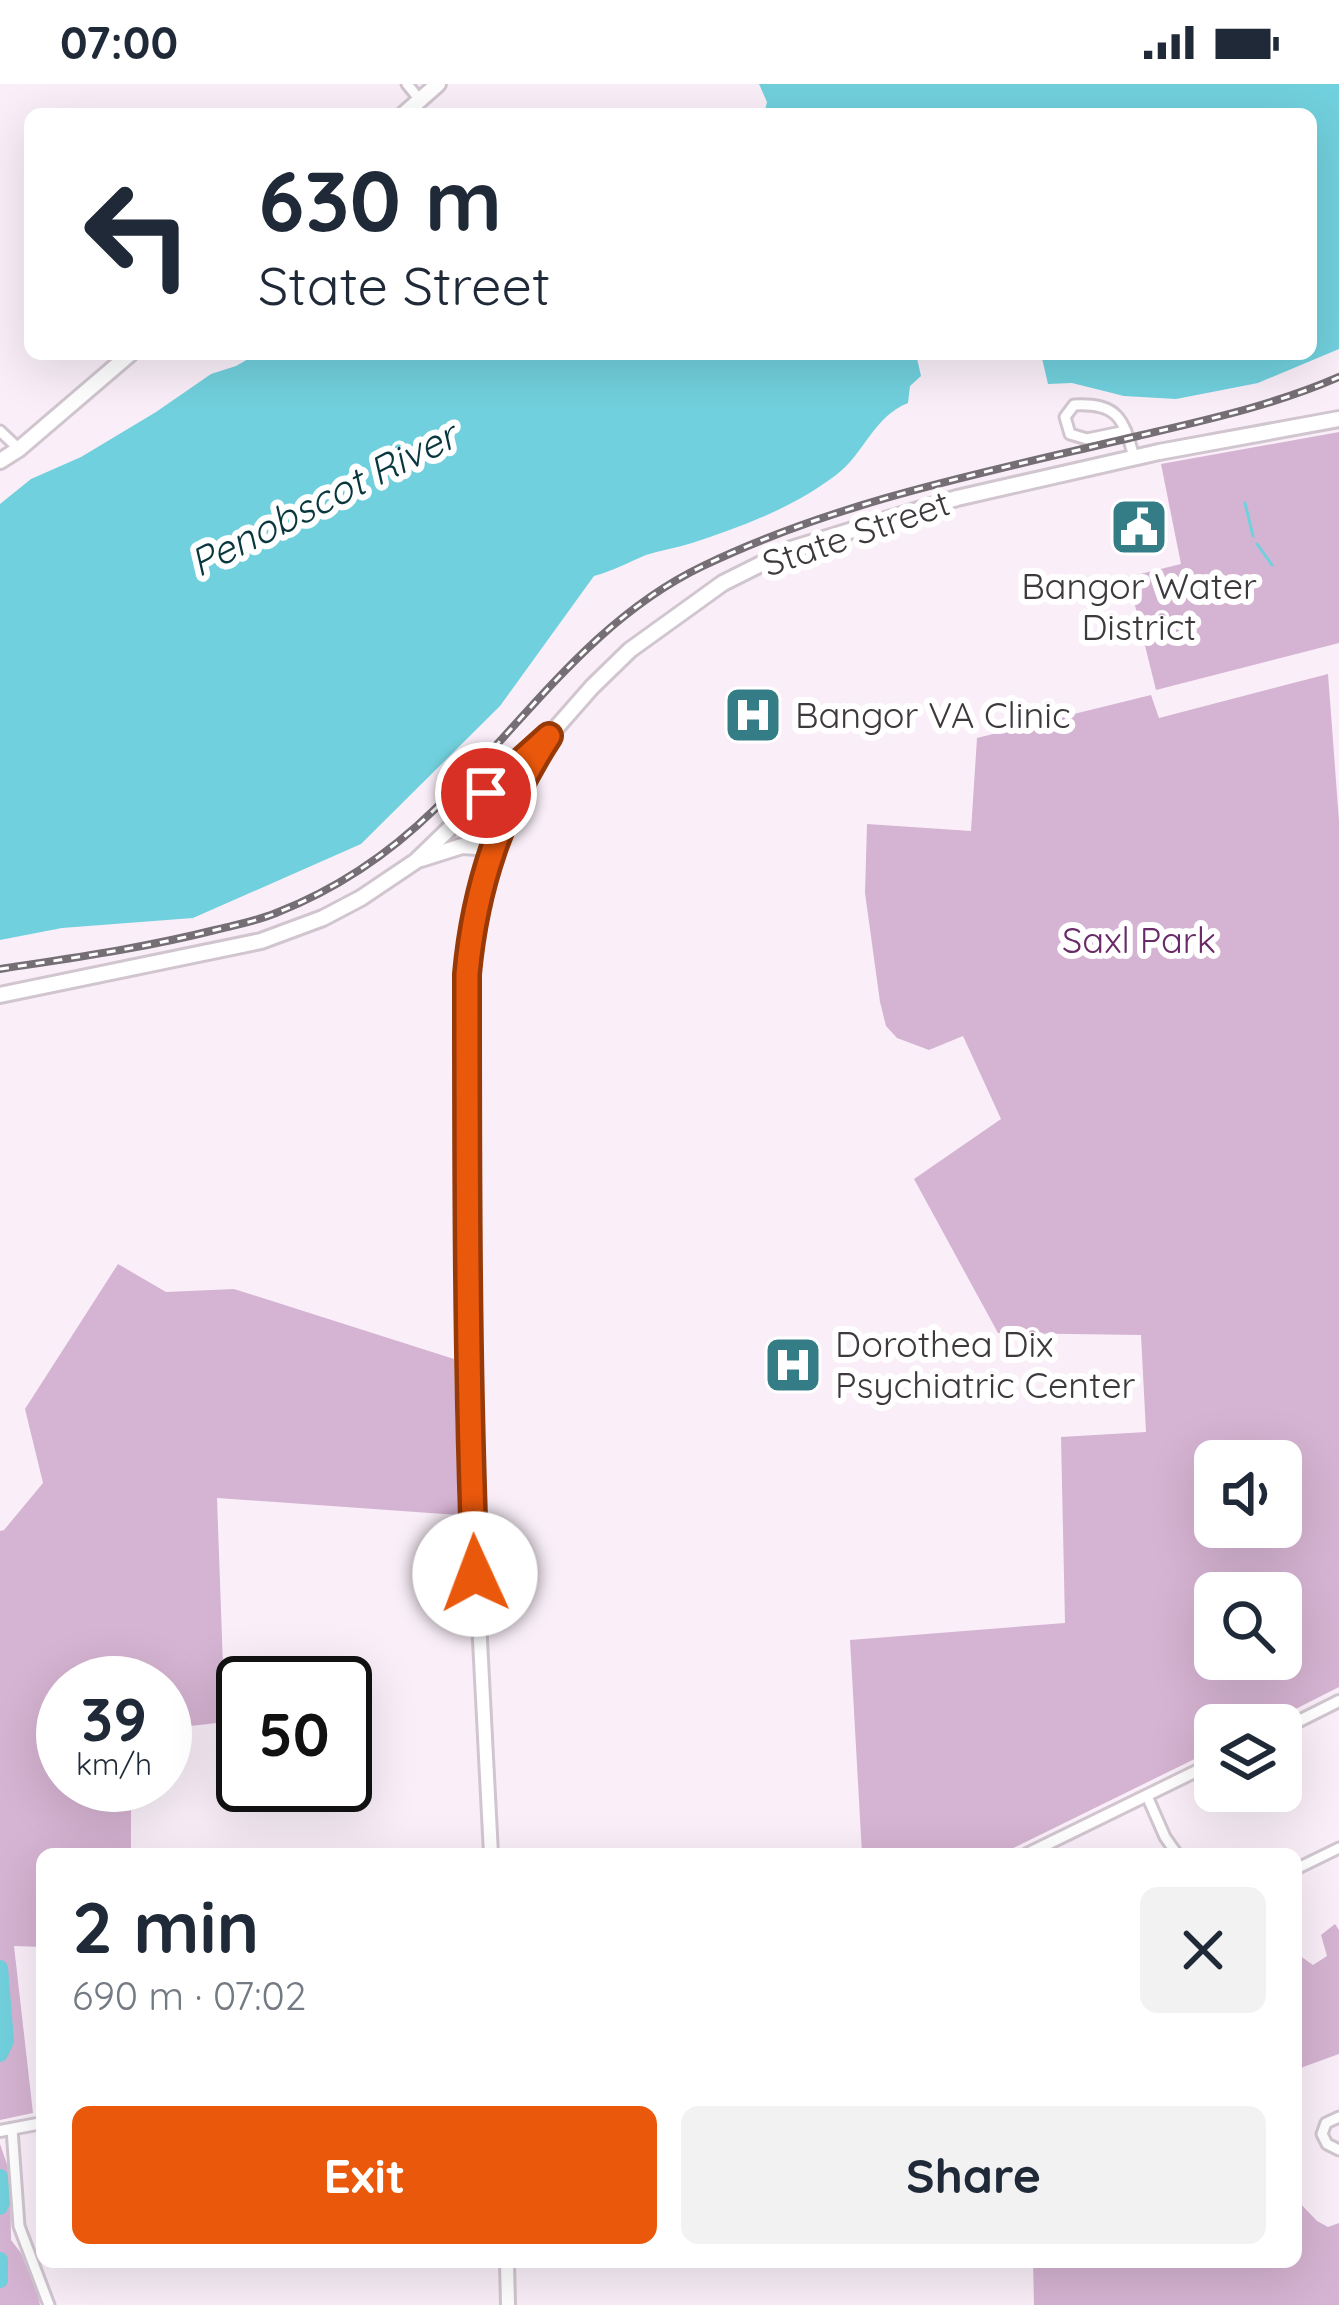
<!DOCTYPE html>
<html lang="en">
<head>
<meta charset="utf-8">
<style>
	body { margin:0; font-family:Quicksand,sans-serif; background:#f2f2f3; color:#1f2937; height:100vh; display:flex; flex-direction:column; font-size:45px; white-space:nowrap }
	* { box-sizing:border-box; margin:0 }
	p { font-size:39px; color:#747a83 }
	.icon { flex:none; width:66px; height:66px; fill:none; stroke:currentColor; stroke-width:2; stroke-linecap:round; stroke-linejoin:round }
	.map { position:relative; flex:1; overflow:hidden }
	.panel { position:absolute; left:36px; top:1764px; width:1266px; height:420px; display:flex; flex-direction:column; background:#fff; border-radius:18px; box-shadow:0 12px 48px #0002 }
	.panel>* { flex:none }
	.banner { position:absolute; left:24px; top:24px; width:1293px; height:252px; border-radius:18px; box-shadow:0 12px 48px #0002; background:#fff; color:#1f2937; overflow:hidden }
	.tools { position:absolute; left:1194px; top:1356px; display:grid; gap:24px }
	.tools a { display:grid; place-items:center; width:108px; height:108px; border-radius:18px; background:#fff; box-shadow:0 12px 48px #0002; font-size:60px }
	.speed { position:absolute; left:36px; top:1572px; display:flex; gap:24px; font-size:60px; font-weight:700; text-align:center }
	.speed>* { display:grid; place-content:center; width:156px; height:156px; border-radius:50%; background:#fff; box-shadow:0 12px 48px #0002; line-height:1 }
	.speed small { font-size:30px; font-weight:400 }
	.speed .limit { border:6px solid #111; border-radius:18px; background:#fff; color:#111 }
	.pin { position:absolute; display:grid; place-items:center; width:102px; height:102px; color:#fff; margin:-51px; border:6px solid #fff; border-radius:50%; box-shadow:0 3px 12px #0007 }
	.me { position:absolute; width:132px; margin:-66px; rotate:358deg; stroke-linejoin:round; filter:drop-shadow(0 0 9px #0008) }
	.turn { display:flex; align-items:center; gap:42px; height:252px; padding:0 36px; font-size:54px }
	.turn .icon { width:156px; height:156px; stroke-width:2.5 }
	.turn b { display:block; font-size:84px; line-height:102px }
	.round { display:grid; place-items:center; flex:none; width:126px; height:126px; border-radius:18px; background:#f2f2f3 }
	.headline { display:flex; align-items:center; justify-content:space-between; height:204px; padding:0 36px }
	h1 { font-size:72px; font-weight:800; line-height:90px }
	.primary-button { display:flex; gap:24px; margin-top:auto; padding:24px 36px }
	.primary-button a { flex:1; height:138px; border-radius:18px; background:#ea580c; color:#fff; font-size:48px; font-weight:800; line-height:138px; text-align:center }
	.primary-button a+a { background:#f2f2f3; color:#1f2937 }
	.status { display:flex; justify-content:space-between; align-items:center; height:84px; padding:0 60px; background:#fff; direction:ltr }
	.status svg { height:33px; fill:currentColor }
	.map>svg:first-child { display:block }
</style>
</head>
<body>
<div class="status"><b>07:00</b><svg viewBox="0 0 49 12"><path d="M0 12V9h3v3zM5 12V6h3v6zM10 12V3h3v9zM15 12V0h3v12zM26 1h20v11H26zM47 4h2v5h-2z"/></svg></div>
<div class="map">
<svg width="1339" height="2221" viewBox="0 0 1339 2221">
	<rect width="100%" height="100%" fill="#faeff9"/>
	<g fill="#d5b3d2" fill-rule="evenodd">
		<path d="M 1339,348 L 1339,559 L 1156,606 L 1128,493 L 1181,480 L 1161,380 Z"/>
		<path d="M 1328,590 L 1339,737 L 1339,1603 L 1264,1641 L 1215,1641 L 1215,1665 L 1001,1770 L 862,1770 L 850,1556 L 1065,1539 L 1061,1353 L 1146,1348 L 1141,1251 L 998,1249 L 914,1095 L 1001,1035 L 963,952 L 929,966 L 897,954 L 886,942 L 880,918 L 865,809 L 867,740 L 971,747 L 977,654 L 1151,611 L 1159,634 ZM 1281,1377 L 1281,1443 L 1215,1443 L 1215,1377 ZM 1281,1509 L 1281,1575 L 1215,1575 L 1215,1509 Z"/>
		<path d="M 118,1180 L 166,1208 L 234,1205 L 454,1275 L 458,1431 L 217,1414 L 225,1638 L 165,1645 L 165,1599 L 63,1599 L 63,1701 L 131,1701 L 131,1770 L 42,1770 L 42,1863 L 14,1862 L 33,2029 L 0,2036 L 0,1447 L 4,1446 L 43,1399 L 25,1325 Z"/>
		<path d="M 1335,1840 L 1339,1846 L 1339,1970 L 1303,1983 L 1296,1995 L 1296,1869 L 1313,1881 L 1327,1872 L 1321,1851 Z"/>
		<path d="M 0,2060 L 10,2089 L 11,2156 L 21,2169 L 38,2211 L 40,2221 L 0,2221 Z"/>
		<path d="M 1296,2115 L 1317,2137 L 1328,2143 L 1339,2139 L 1339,2221 L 1034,2221 L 1033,2178 L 1296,2178 Z"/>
	</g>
	<g fill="#71d0dd">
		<path d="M 759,0 L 1339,0 L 1339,265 L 1258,299 L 1176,315 L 1124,312 L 1072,299 L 1048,300 L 1041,270 L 1311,270 L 1311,30 L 764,30 L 767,18 Z"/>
		<path d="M 257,270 L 916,270 L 921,292 L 910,302 L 908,319 C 873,333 865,369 836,391 C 794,423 742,443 692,459 C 677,464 661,466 646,471 C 629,478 613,487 594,492 L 500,622 L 361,760 L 193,834 L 62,844 L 0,856 L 0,420 L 31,395 L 81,373 L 156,328 L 211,290 L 236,282 Z"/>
	</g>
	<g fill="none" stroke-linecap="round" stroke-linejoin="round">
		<g stroke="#71d0dd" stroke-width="3">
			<path d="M 1245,419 L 1253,452"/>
			<path d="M 1257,460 L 1272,481"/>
		</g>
		<g stroke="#71d0dd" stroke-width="16">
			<path d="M 0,1884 L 6,1957 L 0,1970"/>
			<path d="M 0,2093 L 5,2110 L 0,2123"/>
			<path d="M 0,2176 L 0,2196"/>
		</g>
		<g stroke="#d1c6d0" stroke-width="15">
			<g id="minor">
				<path d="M 407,0 L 420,16"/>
				<path d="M 0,347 L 19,365"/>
				<path d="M 1126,347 L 1087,355 L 1070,350 L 1065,333 L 1074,321 C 1118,319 1123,334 1134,373"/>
				<path d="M 1147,1712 L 1165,1753 L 1177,1770"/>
				<path d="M 1296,1785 L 1339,1764"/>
				<path d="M 1339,2033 L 1326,2039 L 1322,2050 L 1327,2060 L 1339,2066"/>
				<path d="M 12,2045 L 19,2142 L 49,2221"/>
			</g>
		</g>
		<g stroke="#d1c6d0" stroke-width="16">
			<g id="tertiary">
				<path d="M 1281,1646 L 1339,1617"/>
				<path d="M 1027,1770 L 1215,1678"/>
				<path d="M 0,2047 L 42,2039"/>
			</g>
		</g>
		<g stroke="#d1c6d0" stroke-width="18">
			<g id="secondary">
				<path d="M 491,1770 L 469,1342 L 467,890 L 471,849 L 492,764"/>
				<path d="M 507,2178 L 508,2221"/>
			</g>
		</g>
		<g stroke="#d1c6d0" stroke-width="20">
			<g id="primary">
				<path d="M 404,30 L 438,0"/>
				<path d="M 0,377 L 19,365 L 130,270"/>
				<path d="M 459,735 L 474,737 L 498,746"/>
				<path d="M 421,775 L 462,762 L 492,764 L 517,705 L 540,667"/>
				<path d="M 0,911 L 261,857 L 323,834 L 361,814 L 416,777 L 513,683 L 549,652 L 592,603 L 630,566 L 723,499 L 791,465 L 957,414 L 1159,368 L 1339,335"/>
			</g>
		</g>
		<use href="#minor" stroke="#fff" stroke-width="9"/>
		<use href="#tertiary" stroke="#fff" stroke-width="10"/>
		<use href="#secondary" stroke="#fff" stroke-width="12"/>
		<use href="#primary" stroke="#fff" stroke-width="14"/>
		<g stroke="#756f75" stroke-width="8">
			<path id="rail" d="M 0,885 C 72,874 144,864 215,846 C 235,841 257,837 276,829 C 335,806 390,769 435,725 C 523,641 590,536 703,482 C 840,416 991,387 1138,352 C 1206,336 1275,321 1339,293"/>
		</g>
		<use href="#rail" stroke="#fff" stroke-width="3" stroke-dasharray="9" stroke-linecap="butt"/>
	</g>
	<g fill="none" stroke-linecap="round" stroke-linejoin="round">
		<g stroke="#983908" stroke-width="30">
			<path id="route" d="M 475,1490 C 467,1290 467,1090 467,890 C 475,802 501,726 549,652 L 486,709"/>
		</g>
		<use href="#route" stroke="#ea580c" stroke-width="21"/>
	</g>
	<defs>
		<g id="civic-square" transform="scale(3)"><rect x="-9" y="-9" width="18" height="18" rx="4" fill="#357d86" stroke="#fff"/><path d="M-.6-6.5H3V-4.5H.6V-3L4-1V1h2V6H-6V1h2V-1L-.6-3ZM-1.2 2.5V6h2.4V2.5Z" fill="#fff"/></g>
		<g id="hospital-square" transform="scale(3)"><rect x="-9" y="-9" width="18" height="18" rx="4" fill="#357d86" stroke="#fff"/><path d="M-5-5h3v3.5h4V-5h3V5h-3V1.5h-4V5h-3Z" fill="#fff"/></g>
	</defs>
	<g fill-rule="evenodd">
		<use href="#civic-square" x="1139" y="443"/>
		<use href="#hospital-square" x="753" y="631"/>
		<use href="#hospital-square" x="793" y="1281"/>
	</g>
	<g text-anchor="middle" stroke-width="12" stroke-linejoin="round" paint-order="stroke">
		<g font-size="36" fill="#3d393d" stroke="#fff">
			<text transform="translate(856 449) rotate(-19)" y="13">State Street</text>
		</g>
		<g font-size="36" fill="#3d393d" stroke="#fff" text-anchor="start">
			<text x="1139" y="515" text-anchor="middle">Bangor Water<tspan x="1139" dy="41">District</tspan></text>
			<text x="795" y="644">Bangor VA Clinic</text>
			<text x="835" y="1273">Dorothea Dix<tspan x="835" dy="41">Psychiatric Center</tspan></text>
		</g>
		<g font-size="36" fill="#692a67" stroke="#fff">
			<text x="1139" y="869">Saxl Park</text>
		</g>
		<g font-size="39" font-style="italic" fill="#08383d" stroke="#fff">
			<text transform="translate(323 415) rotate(-27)" y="14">Penobscot River</text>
		</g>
	</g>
</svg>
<div class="tools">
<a><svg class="icon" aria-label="sound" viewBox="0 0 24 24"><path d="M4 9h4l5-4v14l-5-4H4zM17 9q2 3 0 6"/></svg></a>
<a><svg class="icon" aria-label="search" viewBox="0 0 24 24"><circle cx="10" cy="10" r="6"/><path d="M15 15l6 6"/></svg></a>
<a><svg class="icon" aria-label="layers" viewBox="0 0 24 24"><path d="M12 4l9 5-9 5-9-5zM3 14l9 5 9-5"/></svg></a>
</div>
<div class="speed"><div>39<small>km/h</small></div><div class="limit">50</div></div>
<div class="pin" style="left:486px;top:709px;background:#d93025"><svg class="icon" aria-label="arrive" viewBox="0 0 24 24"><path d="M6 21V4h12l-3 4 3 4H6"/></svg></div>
<svg class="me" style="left:475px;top:1490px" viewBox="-20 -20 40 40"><circle r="19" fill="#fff"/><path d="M0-13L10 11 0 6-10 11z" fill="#ea580c"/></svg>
<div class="banner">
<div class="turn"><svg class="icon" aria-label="left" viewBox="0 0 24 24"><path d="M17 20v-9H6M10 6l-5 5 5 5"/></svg><div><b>630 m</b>State Street</div></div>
</div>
<section class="panel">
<div class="headline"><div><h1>2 min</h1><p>690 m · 07:02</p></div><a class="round"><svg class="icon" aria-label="close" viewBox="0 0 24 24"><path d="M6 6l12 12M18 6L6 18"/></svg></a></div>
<div class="primary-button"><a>Exit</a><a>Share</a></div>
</section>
</div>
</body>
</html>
